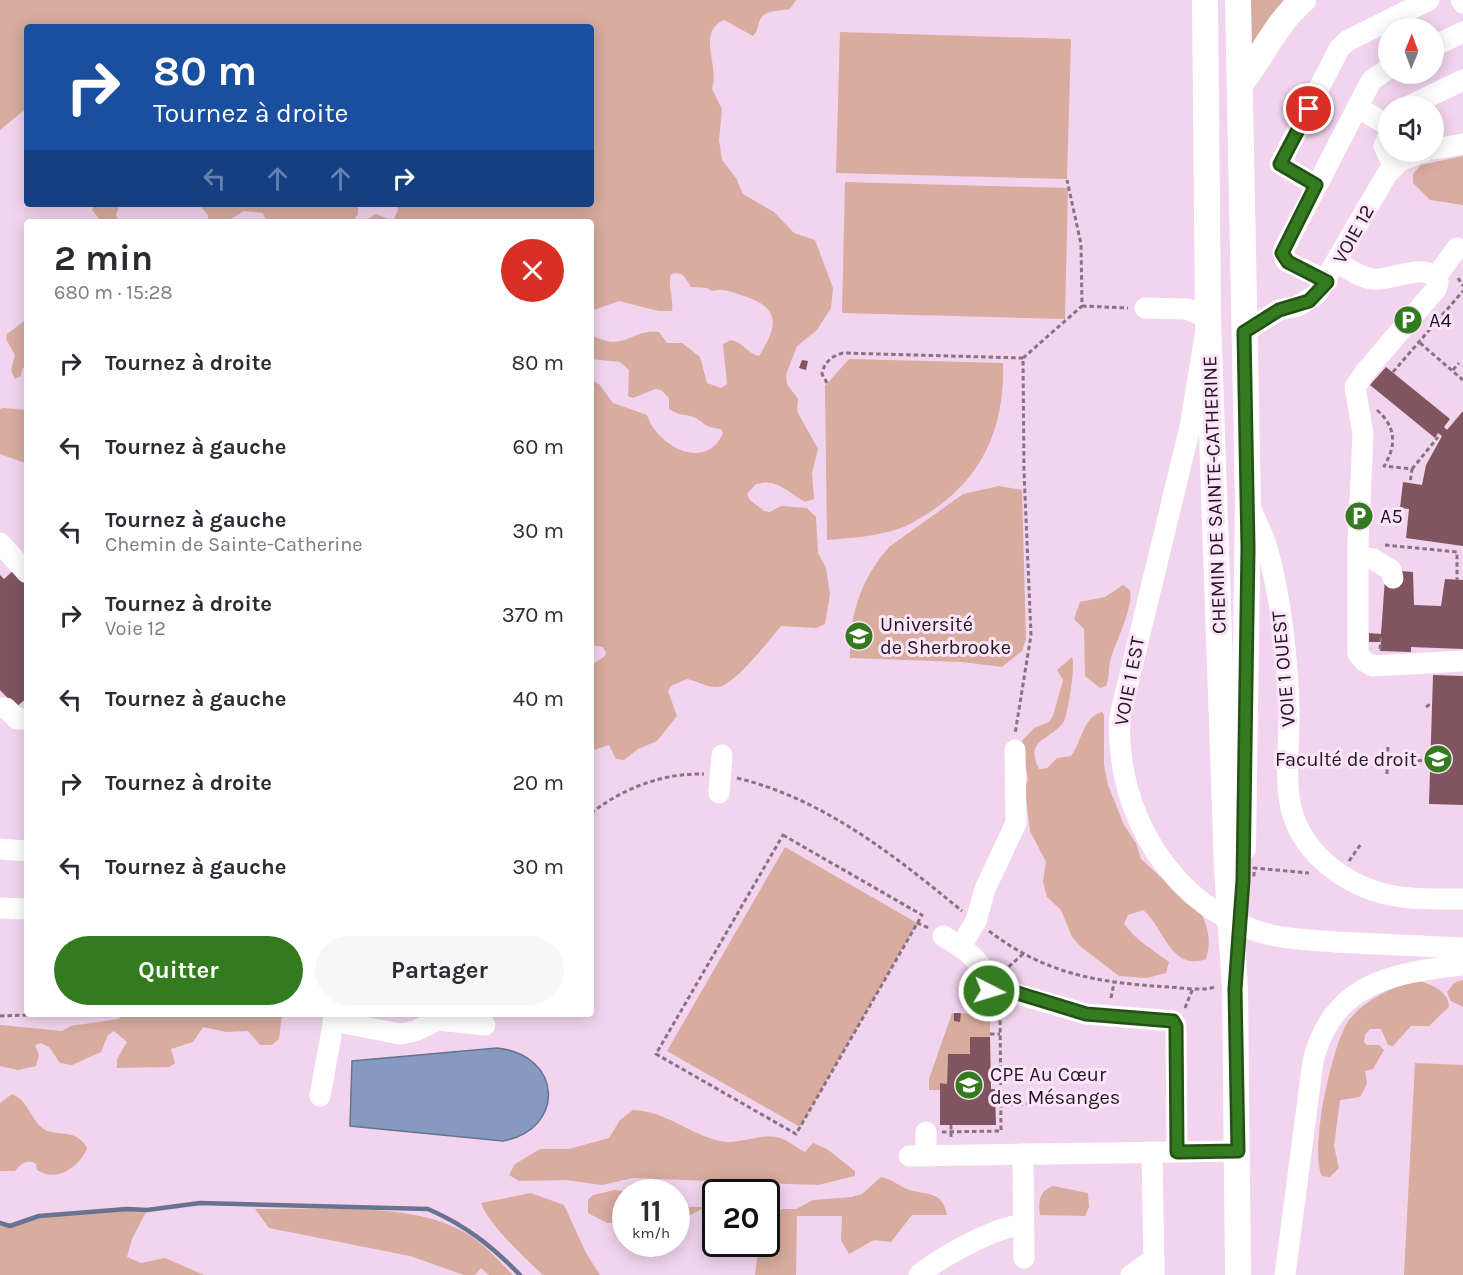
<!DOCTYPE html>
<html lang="fr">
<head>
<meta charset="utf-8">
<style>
	body { margin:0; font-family:Karla,sans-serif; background:#f7f7f7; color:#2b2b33; height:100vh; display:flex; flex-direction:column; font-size:22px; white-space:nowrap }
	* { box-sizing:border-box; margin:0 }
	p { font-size:20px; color:#7c7c81 }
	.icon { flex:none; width:33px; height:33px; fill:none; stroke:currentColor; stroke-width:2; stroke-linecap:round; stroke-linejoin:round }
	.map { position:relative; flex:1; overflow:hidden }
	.details { position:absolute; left:24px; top:219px; width:570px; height:798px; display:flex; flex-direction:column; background:#fff; border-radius:6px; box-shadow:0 3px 15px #0003 }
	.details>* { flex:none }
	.top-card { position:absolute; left:24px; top:24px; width:570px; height:183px; border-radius:6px; box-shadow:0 3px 15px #0003; background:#1a4fa0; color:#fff; overflow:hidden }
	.needle { width:39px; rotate:1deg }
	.fabs { position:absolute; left:1378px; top:18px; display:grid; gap:12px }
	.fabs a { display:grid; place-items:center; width:66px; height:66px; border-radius:50%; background:#fff; box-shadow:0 3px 15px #0003; font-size:30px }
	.speed { position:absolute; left:612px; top:1179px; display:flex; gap:12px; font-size:30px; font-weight:700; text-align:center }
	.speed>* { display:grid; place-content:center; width:78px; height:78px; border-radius:50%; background:#fff; box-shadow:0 3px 15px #0003; line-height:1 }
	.speed small { font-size:15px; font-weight:400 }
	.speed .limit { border:3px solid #111; border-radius:9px; background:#fff; color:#111 }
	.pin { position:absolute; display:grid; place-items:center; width:51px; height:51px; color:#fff; margin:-26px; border:3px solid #fff; border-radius:50%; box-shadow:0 2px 6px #0007 }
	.me { position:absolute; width:66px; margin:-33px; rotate:95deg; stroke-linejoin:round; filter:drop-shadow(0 0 4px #0008) }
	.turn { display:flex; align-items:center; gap:21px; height:126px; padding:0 30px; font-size:27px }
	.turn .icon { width:78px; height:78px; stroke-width:2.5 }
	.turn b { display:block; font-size:42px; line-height:51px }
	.lanes { display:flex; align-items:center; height:57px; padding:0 30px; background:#0003; justify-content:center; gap:30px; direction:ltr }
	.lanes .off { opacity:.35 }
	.round { display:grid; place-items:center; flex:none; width:63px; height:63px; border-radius:32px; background:#f7f7f7 }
	.overview { display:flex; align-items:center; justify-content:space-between; height:102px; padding:0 30px }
	h1 { font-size:36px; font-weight:700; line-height:45px }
	.action { display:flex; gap:12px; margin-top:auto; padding:12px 30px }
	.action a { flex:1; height:69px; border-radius:36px; background:#347b20; color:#fff; font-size:24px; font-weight:700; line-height:69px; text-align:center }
	.action a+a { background:#f7f7f7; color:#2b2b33 }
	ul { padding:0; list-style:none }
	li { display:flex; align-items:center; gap:18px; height:84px; padding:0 30px }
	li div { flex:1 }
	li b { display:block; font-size:22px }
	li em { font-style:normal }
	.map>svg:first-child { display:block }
</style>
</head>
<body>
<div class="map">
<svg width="1463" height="1275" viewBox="0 0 1463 1275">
	<rect width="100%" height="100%" fill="#f2d4ee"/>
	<g fill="#d8ac9f">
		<path d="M 0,0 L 796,0 L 790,9 C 782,11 766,10 761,18 C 757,25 759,30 753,36 L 724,20 C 696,32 720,67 712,89 L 722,109 L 719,140 L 722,160 L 736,178 L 743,194 L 774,212 L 794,233 L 815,240 L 833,288 L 831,308 L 817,330 L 797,346 L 786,375 L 787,384 L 798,399 L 797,411 L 818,449 L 812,473 L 814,499 L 805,502 C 788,493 778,478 756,484 L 747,494 L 750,500 L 764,511 L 770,512 L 781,506 L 807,508 L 816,517 L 818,553 L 826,568 L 830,594 L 825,624 L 816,628 L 781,626 C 770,639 734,686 718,687 C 707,688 698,681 687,679 L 671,686 L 668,691 L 677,716 L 657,741 L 638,749 L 624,760 L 616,759 L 609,745 L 591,751 L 591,665 L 604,657 L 606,653 L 603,647 L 591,645 L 591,379 L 599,384 L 613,403 L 647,415 C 657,447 707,472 723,433 L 721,429 C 701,427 706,422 693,417 C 685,414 677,415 669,409 L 669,398 L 661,390 L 655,389 L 633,398 L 628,396 L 629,370 L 620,362 L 591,359 L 591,335 C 626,353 629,329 659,332 L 667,343 L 682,343 L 700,357 L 707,383 L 721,388 L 727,384 L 723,344 L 731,340 C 743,342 748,354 759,356 C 778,326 781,308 744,296 C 731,292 725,288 712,291 L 707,288 L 691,287 C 685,278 684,271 671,274 C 667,285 674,299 672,311 L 659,311 L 619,301 L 591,311 L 591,222 L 363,222 L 376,214 L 393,221 L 398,210 L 397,204 L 591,204 L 591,27 L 27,27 L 27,108 L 0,130 Z"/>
		<path d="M 1248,0 L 1294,0 L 1250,61 Z"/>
		<path d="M 840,32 L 1071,39 L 1067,179 L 836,173 Z"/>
		<path d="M 1463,156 L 1463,205 L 1430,200 L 1413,183 L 1413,174 L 1421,165 Z"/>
		<path d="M 845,182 L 1068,188 L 1065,319 L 842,313 Z"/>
		<path d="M 94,204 L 120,204 L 116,215 L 119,222 L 102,222 L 92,210 Z"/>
		<path d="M 198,204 L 354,204 L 358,207 L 358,214 L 352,222 L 289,222 L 284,219 L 281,222 L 267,222 L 263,213 L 244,211 L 226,222 L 208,222 L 208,215 Z"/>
		<path d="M 27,319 L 27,365 L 22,369 L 21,376 L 15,379 L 11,370 L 15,355 L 6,339 L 7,334 Z"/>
		<path d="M 849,359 L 1003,363 C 1005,427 983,479 927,514 C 917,520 906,527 895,530 C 872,537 849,538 827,540 L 825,386 Z"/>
		<path d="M 3,408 L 27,410 L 25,463 L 0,454 L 0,409 Z"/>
		<path d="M 999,486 L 1022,490 L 1026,639 L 1022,651 L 1002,667 L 962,662 L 850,658 C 849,615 861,579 889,547 L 963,494 Z"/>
		<path d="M 1123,585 L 1130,590 C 1134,605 1116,642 1111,658 C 1108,667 1110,677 1106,686 L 1100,688 L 1085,676 L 1084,629 L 1074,619 L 1080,602 L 1105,597 Z"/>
		<path d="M 1072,657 C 1076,664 1068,714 1064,721 C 1053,740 1023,738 1039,769 L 1047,768 L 1057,758 L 1071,756 C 1082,742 1082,718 1102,712 L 1104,715 L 1104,765 L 1108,785 L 1124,825 L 1136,843 L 1141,859 L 1201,914 C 1209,928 1211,943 1206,959 C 1170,972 1163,925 1143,910 L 1128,915 L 1124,924 C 1136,940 1154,951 1169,962 L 1166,973 L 1147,978 L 1119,976 L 1081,947 L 1072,937 L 1061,910 L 1047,897 L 1043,882 L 1046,862 L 1030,831 L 1025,790 L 1028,779 L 1021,742 L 1034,728 L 1049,722 L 1053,716 L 1063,680 L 1057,670 Z"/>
		<path d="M 785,847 L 917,923 L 800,1127 L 667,1051 Z"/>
		<path d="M 1463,980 L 1463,1007 L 1451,1001 L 1447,992 L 1454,983 Z"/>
		<path d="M 1416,981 C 1430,982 1449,992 1449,1007 L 1429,1026 L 1411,1026 L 1393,1046 L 1388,1045 L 1381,1029 L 1370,1029 L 1365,1035 L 1364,1042 L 1367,1045 L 1379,1045 L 1384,1050 L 1373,1069 L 1365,1071 L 1367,1084 L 1360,1097 L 1340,1100 L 1334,1146 L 1339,1168 L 1330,1177 L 1322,1176 C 1309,1152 1332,1043 1349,1020 C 1366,999 1390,988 1416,981 Z"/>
		<path d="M 952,1013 L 990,1015 L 990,1037 L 970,1037 L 970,1054 L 948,1055 L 947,1084 L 940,1083 L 940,1090 L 929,1090 L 929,1079 Z"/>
		<path d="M 122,1014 L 282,1014 L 279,1039 L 272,1045 L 260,1045 L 248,1031 L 226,1032 L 203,1027 L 193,1042 L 171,1049 L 175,1063 L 169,1067 L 117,1068 L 117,1059 L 127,1042 L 114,1031 L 108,1035 L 101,1052 L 72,1065 L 60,1063 L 49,1047 L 41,1043 L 35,1045 L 39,1055 L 36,1066 L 18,1070 L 0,1066 L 0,1025 L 62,1031 L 71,1026 L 119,1019 Z"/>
		<path d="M 1415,1063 L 1463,1065 L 1463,1275 L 1404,1275 Z"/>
		<path d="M 12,1094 C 28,1101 29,1115 40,1126 C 54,1140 74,1125 87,1148 C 80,1167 56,1183 37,1170 L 36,1164 C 27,1158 21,1164 15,1171 L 0,1171 L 0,1103 Z"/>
		<path d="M 633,1110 C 666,1111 689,1134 720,1141 C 738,1145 757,1134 776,1137 C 787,1139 795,1147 805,1152 L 813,1143 L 827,1149 L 855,1171 L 855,1176 L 818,1185 L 633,1178 L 602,1185 L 565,1180 L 519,1181 L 509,1175 L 515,1164 L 540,1149 L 569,1149 L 609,1138 L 620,1120 Z"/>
		<path d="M 881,1177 C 891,1179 898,1185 907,1189 C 925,1196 942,1189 947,1215 L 912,1215 L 891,1242 L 874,1240 L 849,1254 L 841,1240 L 842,1216 L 797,1216 L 796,1275 L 755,1275 L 759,1244 L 766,1244 L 767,1220 L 771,1214 L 783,1209 L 796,1209 L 813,1200 L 852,1197 L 862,1194 Z"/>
		<path d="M 1053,1186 L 1088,1193 L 1089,1207 L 1085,1216 L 1040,1215 C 1038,1202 1039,1191 1053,1186 Z"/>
		<path d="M 615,1190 L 628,1192 L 626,1192 L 625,1222 L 607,1223 L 588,1213 L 588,1200 L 593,1195 Z"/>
		<path d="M 531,1193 L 564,1205 L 586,1253 L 600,1275 L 543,1275 C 526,1259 488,1224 481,1203 Z"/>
		<path d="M 677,1207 L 706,1207 L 688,1216 L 677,1214 Z"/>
		<path d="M 127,1209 L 147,1210 L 132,1239 L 127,1257 L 141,1263 L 165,1258 L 204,1275 L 0,1275 L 0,1223 L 10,1226 L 39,1216 Z"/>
		<path d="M 255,1209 C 317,1210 420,1200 472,1237 C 487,1247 500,1262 513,1275 L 489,1275 L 481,1268 L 475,1275 L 464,1275 L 410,1256 L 269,1228 Z"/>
	</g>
	<path fill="#869abf" stroke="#68738f" stroke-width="1.5" d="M 497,1048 C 563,1055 566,1129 503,1141 L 350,1126 L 352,1061 Z"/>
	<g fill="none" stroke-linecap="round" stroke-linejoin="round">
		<path stroke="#68738f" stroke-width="4.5" d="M 0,1223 L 10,1226 L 39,1216 L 127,1209 L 147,1210 L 200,1203 L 428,1209 C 465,1225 492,1246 520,1275"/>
	</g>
	<g fill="#80555f">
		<path d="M 802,360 L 808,361 L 806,370 L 799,368 Z"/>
		<path d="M 1386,367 L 1450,419 L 1444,427 L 1447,430 L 1463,411 L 1463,546 L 1406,538 L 1409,509 L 1400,508 L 1403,482 L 1422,485 L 1426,465 L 1442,436 L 1438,433 L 1435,438 L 1370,385 Z"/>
		<path d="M 14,570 L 27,584 L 27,698 L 16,707 L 0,690 L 0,575 L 4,579 Z"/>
		<path d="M 1400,571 L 1413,572 L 1414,605 L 1441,606 L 1445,579 L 1463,580 L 1463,649 L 1411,647 L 1411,652 L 1380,651 L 1381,642 L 1369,642 L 1369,633 L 1381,634 L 1385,578 Z"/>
		<path d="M 1433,675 L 1463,676 L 1463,805 L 1429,804 Z"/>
		<path d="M 954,1013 L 961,1013 L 960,1022 L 954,1021 Z"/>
		<path d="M 970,1037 L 990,1037 L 991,1089 L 995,1089 L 996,1125 L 940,1125 L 940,1083 L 947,1084 L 948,1054 L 970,1054 Z"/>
	</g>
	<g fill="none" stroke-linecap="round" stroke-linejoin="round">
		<g stroke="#867384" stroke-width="3" stroke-dasharray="4.5 3" stroke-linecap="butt">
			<path d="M 1458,278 L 1463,286"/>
			<path d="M 1082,306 L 1128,308"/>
			<path d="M 1420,343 L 1463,380"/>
			<path d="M 1023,358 L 1082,306 L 1081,244 L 1067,180"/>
			<path d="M 1453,370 L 1459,363"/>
			<path d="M 1393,372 L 1463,291"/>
			<path d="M 827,383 L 822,374 C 824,362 832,356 843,353 L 1023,358 L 1024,472 L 1031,635 L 1015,734"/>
			<path d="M 1377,410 C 1396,427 1397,445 1384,466 L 1412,469 L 1410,483"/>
			<path d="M 1412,469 L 1438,437"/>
			<path d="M 1385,545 L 1457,552 L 1457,580"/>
			<path d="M 1380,649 L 1381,638"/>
			<path d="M 1426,707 L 1432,703"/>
			<path d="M 1365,759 L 1430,761"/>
			<path d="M 1387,774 L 1388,746"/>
			<path d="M 737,778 C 824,799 895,856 962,911"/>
			<path d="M 591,813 C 624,788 662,773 704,774"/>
			<path d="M 783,835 L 922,915 L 796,1134 L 656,1054 Z"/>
			<path d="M 1349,861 L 1361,844"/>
			<path d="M 1245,875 L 1254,875 L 1254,868 L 1309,873"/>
			<path d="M 917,923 L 929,928"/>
			<path d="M 989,931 C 1047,975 1099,983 1170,987 C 1182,988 1205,991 1214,987"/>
			<path d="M 1003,972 L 1023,954"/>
			<path d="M 1111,998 L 1114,983"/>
			<path d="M 1185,1008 L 1193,988"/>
			<path d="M 0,1016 L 60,1014"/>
			<path d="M 990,1034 L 1000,1034"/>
			<path d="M 996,1105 L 1030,1104"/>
			<path d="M 951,1125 L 951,1138"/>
			<path d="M 942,1132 L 1001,1131 L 1000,1007"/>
		</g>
		<g stroke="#fff" stroke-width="21">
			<path d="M 1461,0 L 1463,3"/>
			<path d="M 1434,46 L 1463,32"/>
			<path d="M 1409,106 L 1463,80"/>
			<path d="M 1357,107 L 1389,126"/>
			<path d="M 1389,135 L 1384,146 L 1393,166"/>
			<path d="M 1434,149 L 1463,144"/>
			<path d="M 1316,185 L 1280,164 L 1339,49 L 1347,41 L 1429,0"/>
			<path d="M 1338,263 C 1348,269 1360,277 1372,279 C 1392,282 1427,259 1438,282 L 1436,289 L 1366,371 L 1355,387 L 1363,434 L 1358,544 L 1358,654 L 1364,661 L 1373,666 L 1463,661"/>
			<path d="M 1436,277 L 1457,248"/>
			<path d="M 1327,281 L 1286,261 L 1283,251 L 1371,81 L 1389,68"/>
			<path d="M 1145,308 L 1187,309 L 1208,318 L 1190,427 L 1120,716 C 1114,812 1173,912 1271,935 C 1292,940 1314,940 1335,942 C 1377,944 1420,946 1463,948"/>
			<path d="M 1244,332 L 1279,310 L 1298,306 L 1317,294 L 1387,174 L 1400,161 L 1423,152"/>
			<path d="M 1250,506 C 1255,520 1263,534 1267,548 C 1281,598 1287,654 1289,706 C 1290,736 1285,767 1289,797 C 1296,850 1344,887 1395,896 C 1417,900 1440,899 1463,899"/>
			<path d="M 0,543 L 27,573"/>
			<path d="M 1358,556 L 1373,559 L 1391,570 L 1393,578"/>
			<path d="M 0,708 L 6,708 L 17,719 L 27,719"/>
			<path d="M 719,793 L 722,755"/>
			<path d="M 0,849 L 27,851"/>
			<path d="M 0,908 L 27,909"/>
			<path d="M 943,936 C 966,949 987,963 989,991"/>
			<path d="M 961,946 L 976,921 L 985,889 L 1016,823 L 1015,750"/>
			<path d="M 977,992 L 1007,991 L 1086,1014 L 1173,1021 L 1176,1026 L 1177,1152"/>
			<path d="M 333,1021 L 400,1034 L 415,1031 L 438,1020 L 485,1025"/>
			<path d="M 320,1096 L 335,1014"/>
			<path d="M 1152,1152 L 1154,1273"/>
			<path d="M 1023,1154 L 1024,1258"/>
			<path d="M 909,1156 L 1238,1151"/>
			<path d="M 926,1156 L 926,1132"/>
			<path d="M 919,1275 C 939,1258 998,1225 1023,1225"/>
			<path d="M 1131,1275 L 1154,1259"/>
			<path d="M 1285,1275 L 1313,1061 C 1333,982 1393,973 1463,965"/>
		</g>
		<g stroke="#fff" stroke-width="26">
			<path d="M 1205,0 L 1208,318 L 1227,868 L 1235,989 L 1238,1275"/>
			<path d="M 1238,0 L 1248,503 L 1243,848"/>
			<path d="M 1240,84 C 1263,56 1275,24 1303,0"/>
		</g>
	</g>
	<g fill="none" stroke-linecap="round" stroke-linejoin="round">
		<g stroke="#225015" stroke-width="15">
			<path id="route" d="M 989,991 L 1011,991 L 1086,1014 L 1173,1021 L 1176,1026 L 1177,1152 L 1238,1151 L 1235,989 L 1243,880 L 1248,548 L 1244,332 L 1279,310 L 1309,301 L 1327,282 L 1288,262 L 1282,253 L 1316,185 L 1280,164 L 1309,109"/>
		</g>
		<use href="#route" stroke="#347b20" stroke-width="10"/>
	</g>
	<defs>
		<g id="parking-disc" transform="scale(1.5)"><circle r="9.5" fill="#347b20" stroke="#fce4f9"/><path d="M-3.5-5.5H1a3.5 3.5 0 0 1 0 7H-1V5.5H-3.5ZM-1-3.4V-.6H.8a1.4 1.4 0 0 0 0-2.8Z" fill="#fff"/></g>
		<g id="university-disc" transform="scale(1.5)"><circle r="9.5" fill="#347b20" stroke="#fce4f9"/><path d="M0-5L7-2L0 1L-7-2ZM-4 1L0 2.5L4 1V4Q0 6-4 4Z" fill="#fff"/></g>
		<g id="school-disc" transform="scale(1.5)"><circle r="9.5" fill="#347b20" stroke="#fce4f9"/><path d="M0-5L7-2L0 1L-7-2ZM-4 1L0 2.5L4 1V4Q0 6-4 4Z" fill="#fff"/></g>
	</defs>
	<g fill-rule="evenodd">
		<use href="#parking-disc" x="1408" y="320"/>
		<use href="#parking-disc" x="1359" y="516"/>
		<use href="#university-disc" x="859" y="636"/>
		<use href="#university-disc" x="1438" y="759"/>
		<use href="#school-disc" x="969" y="1085"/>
	</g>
	<g text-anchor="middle" stroke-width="6" stroke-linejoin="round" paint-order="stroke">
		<g font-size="20" fill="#211720" stroke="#fce4f9">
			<text transform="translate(1353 234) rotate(-61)" y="7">VOIE 12</text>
			<text transform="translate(1214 495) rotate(-92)" y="7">CHEMIN DE SAINTE-CATHERINE</text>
			<text transform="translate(1283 669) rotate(-95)" y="7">VOIE 1 OUEST</text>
			<text transform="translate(1129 681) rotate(-79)" y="7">VOIE 1 EST</text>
		</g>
		<g font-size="20" fill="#211720" stroke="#fce4f9" text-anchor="start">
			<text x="1429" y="327">A4</text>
			<text x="1380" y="523">A5</text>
			<text x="880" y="631">Université<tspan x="880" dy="23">de Sherbrooke</tspan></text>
			<text x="1417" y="766" text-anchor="end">Faculté de droit</text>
			<text x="990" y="1081">CPE Au Cœur<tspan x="990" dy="23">des Mésanges</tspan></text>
		</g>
	</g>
</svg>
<div class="fabs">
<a><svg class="needle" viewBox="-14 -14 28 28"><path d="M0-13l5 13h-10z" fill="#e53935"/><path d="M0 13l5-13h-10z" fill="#7c7c81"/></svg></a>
<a><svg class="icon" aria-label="sound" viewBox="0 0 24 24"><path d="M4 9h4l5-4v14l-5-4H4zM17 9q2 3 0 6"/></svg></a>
</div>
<div class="speed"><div>11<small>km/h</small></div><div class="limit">20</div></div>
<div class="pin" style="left:1309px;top:109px;background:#d93025"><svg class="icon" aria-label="arrive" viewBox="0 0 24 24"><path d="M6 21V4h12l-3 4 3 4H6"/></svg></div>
<svg class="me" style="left:989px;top:991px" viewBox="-20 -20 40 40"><circle r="17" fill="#347b20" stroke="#fff" stroke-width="3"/><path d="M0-11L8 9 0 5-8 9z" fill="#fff"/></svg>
<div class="top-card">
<div class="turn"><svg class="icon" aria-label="right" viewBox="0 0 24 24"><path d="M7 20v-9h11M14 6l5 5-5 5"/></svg><div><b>80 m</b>Tournez à droite</div></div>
<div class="lanes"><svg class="icon off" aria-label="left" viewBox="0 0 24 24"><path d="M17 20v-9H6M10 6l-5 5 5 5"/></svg><svg class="icon off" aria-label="ahead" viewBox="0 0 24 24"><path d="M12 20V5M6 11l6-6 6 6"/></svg><svg class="icon off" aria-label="ahead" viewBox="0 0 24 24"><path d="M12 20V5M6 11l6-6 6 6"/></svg><svg class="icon" aria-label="right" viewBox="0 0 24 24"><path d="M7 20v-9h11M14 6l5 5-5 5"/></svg></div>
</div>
<section class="details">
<div class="overview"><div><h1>2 min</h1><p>680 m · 15:28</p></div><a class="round" style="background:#d93025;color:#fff"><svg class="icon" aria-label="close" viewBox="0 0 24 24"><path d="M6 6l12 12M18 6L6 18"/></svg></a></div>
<ul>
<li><svg class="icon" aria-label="right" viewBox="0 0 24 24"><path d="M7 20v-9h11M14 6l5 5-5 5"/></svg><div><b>Tournez à droite</b></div><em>80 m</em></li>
<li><svg class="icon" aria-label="left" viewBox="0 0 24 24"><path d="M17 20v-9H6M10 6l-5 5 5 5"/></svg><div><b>Tournez à gauche</b></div><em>60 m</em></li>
<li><svg class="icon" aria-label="left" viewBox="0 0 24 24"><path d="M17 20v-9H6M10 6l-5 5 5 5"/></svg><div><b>Tournez à gauche</b><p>Chemin de Sainte-Catherine</p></div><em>30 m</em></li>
<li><svg class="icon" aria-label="right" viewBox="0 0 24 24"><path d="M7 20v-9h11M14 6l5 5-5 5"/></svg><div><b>Tournez à droite</b><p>Voie 12</p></div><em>370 m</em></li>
<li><svg class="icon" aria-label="left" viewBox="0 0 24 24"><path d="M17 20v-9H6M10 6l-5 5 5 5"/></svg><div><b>Tournez à gauche</b></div><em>40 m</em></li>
<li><svg class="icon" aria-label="right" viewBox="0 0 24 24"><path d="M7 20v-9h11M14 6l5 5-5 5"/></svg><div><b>Tournez à droite</b></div><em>20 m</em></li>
<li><svg class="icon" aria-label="left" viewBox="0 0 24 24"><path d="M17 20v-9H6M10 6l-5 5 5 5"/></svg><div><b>Tournez à gauche</b></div><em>30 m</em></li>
</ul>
<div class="action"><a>Quitter</a><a>Partager</a></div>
</section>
</div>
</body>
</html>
